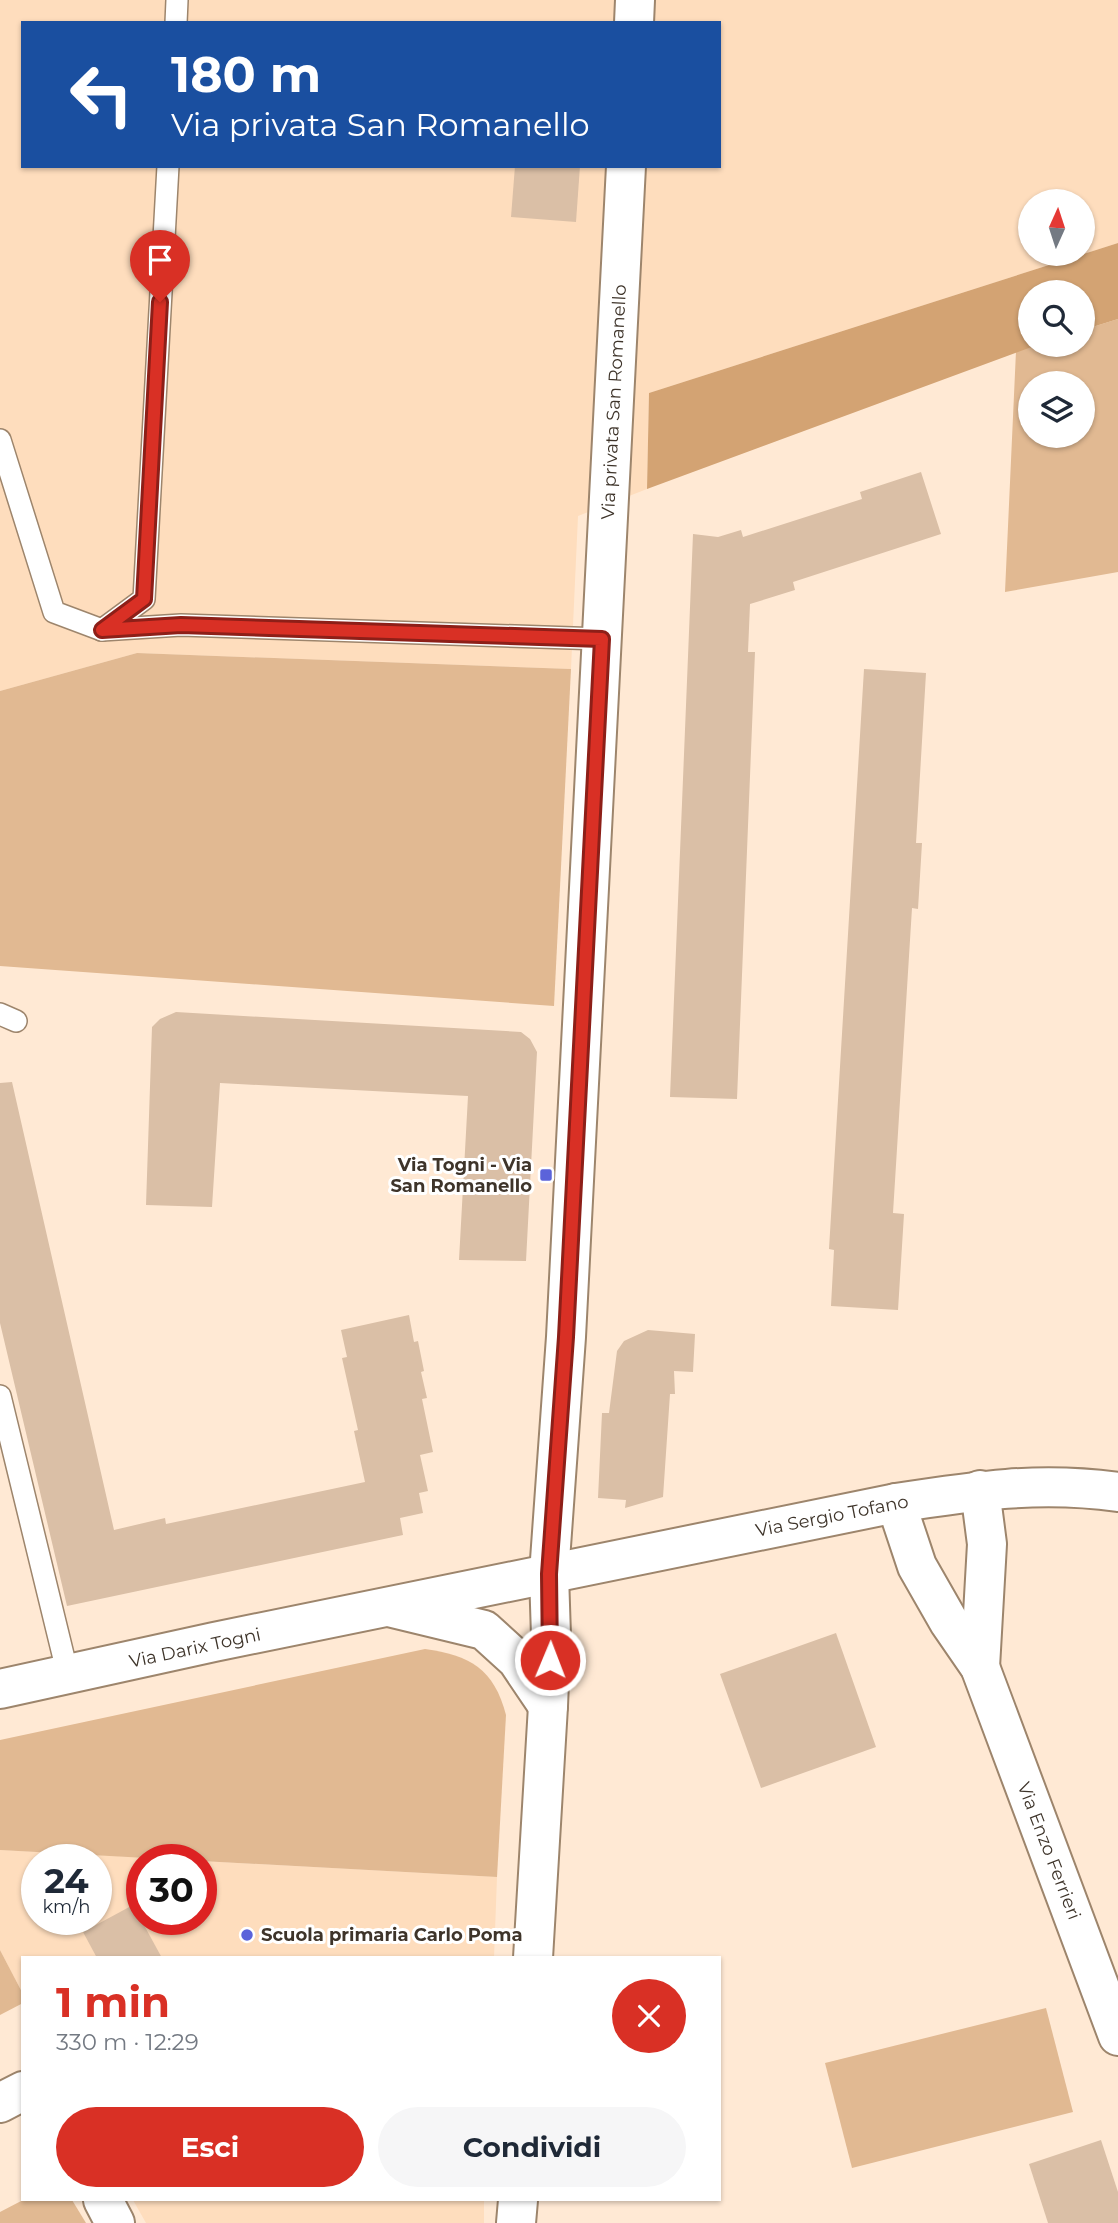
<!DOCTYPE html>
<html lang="it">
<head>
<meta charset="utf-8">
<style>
	body { margin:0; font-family:Montserrat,sans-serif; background:#f6f6f7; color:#1f2937; height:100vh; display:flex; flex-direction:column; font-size:26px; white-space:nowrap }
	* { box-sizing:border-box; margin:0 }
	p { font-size:23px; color:#747a83 }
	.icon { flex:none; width:38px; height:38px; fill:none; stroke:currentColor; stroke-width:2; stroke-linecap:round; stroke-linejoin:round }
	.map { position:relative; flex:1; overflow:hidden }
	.side { position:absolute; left:21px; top:1956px; width:700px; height:245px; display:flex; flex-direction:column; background:#fff; border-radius:0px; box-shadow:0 2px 5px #0004 }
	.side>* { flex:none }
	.banner { position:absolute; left:21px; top:21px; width:700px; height:147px; border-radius:0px; box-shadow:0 2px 5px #0004; background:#1a4fa0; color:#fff; overflow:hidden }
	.needle { width:46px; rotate:3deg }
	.buttons { position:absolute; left:1018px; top:189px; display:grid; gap:14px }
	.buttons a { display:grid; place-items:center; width:77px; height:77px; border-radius:50%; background:#fff; box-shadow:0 2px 5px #0004; font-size:35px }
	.speed { position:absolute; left:21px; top:1844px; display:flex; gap:14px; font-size:35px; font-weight:700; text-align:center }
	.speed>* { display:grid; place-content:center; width:91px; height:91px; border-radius:50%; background:#fff; box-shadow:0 2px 5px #0004; line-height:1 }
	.speed small { font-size:18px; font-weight:400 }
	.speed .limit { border:10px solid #d22; background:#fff; color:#111 }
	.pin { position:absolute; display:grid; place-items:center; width:60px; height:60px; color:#fff; margin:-72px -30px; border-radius:50% 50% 50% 0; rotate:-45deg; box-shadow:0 0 7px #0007 }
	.pin .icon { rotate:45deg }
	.me { position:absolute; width:77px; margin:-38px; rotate:1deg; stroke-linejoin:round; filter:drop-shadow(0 0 5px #0008) }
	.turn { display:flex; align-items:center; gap:24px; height:147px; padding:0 35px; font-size:32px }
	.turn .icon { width:91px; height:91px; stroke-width:2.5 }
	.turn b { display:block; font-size:49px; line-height:60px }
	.round { display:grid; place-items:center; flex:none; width:74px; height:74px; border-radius:37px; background:#f6f6f7 }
	.overview { display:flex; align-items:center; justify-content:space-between; height:119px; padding:0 35px }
	h1 { font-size:42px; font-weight:700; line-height:52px; color:#d93025 }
	.cta { display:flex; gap:14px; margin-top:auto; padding:14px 35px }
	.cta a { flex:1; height:80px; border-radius:42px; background:#d93025; color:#fff; font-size:28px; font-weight:700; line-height:80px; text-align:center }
	.cta a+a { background:#f6f6f7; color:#1f2937 }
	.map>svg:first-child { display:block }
</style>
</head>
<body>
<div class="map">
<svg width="1118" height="2223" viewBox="0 0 1118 2223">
	<rect width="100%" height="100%" fill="#ffe9d4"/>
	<g fill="#feddbd" fill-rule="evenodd">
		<path d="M 0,0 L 1118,0 L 1118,243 L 649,393 L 647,489 L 578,516 L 571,669 L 137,653 L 0,691 ZM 23,23 L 719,23 L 719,166 L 23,166 ZM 1031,201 L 1083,201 L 1083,254 L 1031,254 Z"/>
		<path d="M 0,1850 L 195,1860 L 142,1860 L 142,1920 L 201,1920 L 201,1861 L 497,1877 L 494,1958 L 23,1958 L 23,1994 L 0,1950 ZM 37,1860 L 96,1860 L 96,1920 L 37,1920 Z"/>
		<path d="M 133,2200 L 484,2200 L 484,2223 L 146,2223 Z"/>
	</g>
	<g fill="#e1b992" fill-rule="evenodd">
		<path d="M 1118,319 L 1118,572 L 1005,592 L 1016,351 L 1037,345 L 1083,345 L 1083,330 ZM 1031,383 L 1083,383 L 1083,436 L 1031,436 Z"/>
		<path d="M 137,653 L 571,669 L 554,1006 L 0,966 L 0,691 Z"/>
		<path d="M 425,1649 C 470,1655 494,1669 506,1715 L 497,1877 L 0,1850 L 0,1740 Z"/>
		<path d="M 0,1950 L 23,1994 L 23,2003 L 0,2015 Z"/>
		<path d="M 1046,2008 L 1073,2112 L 852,2168 L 825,2063 Z"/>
		<path d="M 23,2200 L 72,2200 L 86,2223 L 0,2223 L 0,2212 Z"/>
	</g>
	<path fill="#d3a373" d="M 1118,243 L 1118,319 L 1083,330 L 1083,292 L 1031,292 L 1031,345 L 1037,345 L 647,489 L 649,393 Z"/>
	<g fill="#dabfa6">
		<path d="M 515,166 L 580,166 L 576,222 L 511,217 Z"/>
		<path d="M 921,472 L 941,534 L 793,582 L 795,590 L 750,604 L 748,652 L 755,652 L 737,1099 L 670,1097 L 693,534 L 718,537 L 741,530 L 743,537 L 862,499 L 860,492 Z"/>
		<path d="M 864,669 L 926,673 L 916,843 L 922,843 L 918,909 L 912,908 L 893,1213 L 904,1214 L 898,1310 L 831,1306 L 834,1250 L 829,1249 Z"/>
		<path d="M 176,1012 L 521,1032 L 530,1039 L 537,1052 L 526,1261 L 459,1260 L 468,1096 L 220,1083 L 212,1207 L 146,1205 L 152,1027 L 160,1019 Z"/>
		<path d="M 12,1082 L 114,1530 L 165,1518 L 166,1524 L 365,1482 L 354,1431 L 358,1430 L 342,1358 L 347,1357 L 341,1330 L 409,1315 L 414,1342 L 418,1341 L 424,1371 L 421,1372 L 427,1398 L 422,1399 L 433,1452 L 420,1455 L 428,1491 L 419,1493 L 423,1513 L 400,1518 L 403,1535 L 67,1606 L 0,1323 L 0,1083 Z"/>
		<path d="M 648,1330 L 695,1334 L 693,1372 L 674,1371 L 675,1394 L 670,1394 L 663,1497 L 625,1508 L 626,1500 L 598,1498 L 602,1413 L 609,1413 L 617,1351 L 624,1341 Z"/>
		<path d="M 836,1633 L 876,1747 L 761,1788 L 720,1674 Z"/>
		<path d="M 133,1905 L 162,1958 L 97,1958 L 83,1932 Z"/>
		<path d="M 1101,2140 L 1118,2192 L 1118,2223 L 1048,2223 L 1029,2164 Z"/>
	</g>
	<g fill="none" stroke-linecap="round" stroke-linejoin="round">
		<g stroke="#9d856c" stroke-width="24">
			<g id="service">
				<path d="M 176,23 L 177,0"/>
				<path d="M 0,440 L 54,612 L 102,630 L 181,625 L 602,639"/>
				<path d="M 102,630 L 144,599 L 168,166"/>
				<path d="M 0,1014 L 16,1021"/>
				<path d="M 0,1396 L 68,1675"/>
			</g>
		</g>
		<g stroke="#9d856c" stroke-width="42">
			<g id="minor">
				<path d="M 634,23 L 635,0"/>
				<path d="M 896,1503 L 917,1566 L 949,1622 L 980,1667 L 1118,2036"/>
				<path d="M 389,1607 L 484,1630 L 517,1660 L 548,1706"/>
				<path d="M 980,1667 L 987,1544 L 980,1490"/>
				<path d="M 533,1958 L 548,1706 L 551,1636 L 549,1574 L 566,1337 L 626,166"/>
				<path d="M 0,2103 L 23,2091"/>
				<path d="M 103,2200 L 115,2223"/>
				<path d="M 516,2223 L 518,2200"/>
			</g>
		</g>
		<g stroke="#9d856c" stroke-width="42">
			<path id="tertiary" d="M 0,1689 L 214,1642 L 896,1503 C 974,1491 1039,1481 1118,1492"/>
		</g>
		<use href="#service" stroke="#fff" stroke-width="21"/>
		<use href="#minor" stroke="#fff" stroke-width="38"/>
		<use href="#tertiary" stroke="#fff" stroke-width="38"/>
	</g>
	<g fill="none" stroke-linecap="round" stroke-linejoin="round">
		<g stroke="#8d1f18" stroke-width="18">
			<path id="route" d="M 160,302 L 144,599 L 102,630 L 181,625 L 602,639 L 566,1337 L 549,1574 L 550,1660"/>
		</g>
		<use href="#route" stroke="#d93025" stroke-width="12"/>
	</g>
	<g fill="#5b63da" stroke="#fff" stroke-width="2.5">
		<rect x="539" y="1168" width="14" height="14" rx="3.5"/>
		<circle cx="247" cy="1935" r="7"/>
	</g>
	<g text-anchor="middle" stroke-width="6" stroke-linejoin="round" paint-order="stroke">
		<g font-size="18" fill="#3e342a" stroke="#fff">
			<text transform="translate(614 402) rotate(-87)" y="6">Via privata San Romanello</text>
			<text transform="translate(832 1516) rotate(-11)" y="6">Via Sergio Tofano</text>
			<text transform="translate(195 1648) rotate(-12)" y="6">Via Darix Togni</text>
			<text transform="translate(1049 1851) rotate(69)" y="6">Via Enzo Ferrieri</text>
		</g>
		<g font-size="18" font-weight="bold" fill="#3e342a" stroke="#fff" text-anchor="end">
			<text x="532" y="1171">Via Togni - Via<tspan x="532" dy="21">San Romanello</tspan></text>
			<text x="261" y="1941" text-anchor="start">Scuola primaria Carlo Poma</text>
		</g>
	</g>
</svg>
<div class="buttons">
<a><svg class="needle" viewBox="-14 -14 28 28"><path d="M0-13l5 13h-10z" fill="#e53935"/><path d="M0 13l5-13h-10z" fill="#747a83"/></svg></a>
<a><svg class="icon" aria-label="search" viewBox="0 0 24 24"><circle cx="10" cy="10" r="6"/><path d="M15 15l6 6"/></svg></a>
<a><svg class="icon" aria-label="layers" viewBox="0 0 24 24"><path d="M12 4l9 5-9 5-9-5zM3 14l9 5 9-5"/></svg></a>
</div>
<div class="speed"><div>24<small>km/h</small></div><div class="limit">30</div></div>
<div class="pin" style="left:160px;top:302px;background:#d93025"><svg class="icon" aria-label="arrive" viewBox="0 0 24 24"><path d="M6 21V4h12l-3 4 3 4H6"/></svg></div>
<svg class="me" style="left:550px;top:1660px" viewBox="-20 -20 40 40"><circle r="17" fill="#d93025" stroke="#fff" stroke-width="3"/><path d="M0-11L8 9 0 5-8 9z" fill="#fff"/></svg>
<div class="banner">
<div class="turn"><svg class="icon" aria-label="left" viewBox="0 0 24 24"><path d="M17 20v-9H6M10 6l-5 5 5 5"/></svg><div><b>180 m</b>Via privata San Romanello</div></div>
</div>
<section class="side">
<div class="overview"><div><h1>1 min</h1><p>330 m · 12:29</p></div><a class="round" style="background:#d93025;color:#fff"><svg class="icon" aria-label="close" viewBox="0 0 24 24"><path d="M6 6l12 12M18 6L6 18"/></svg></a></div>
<div class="cta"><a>Esci</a><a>Condividi</a></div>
</section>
</div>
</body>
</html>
